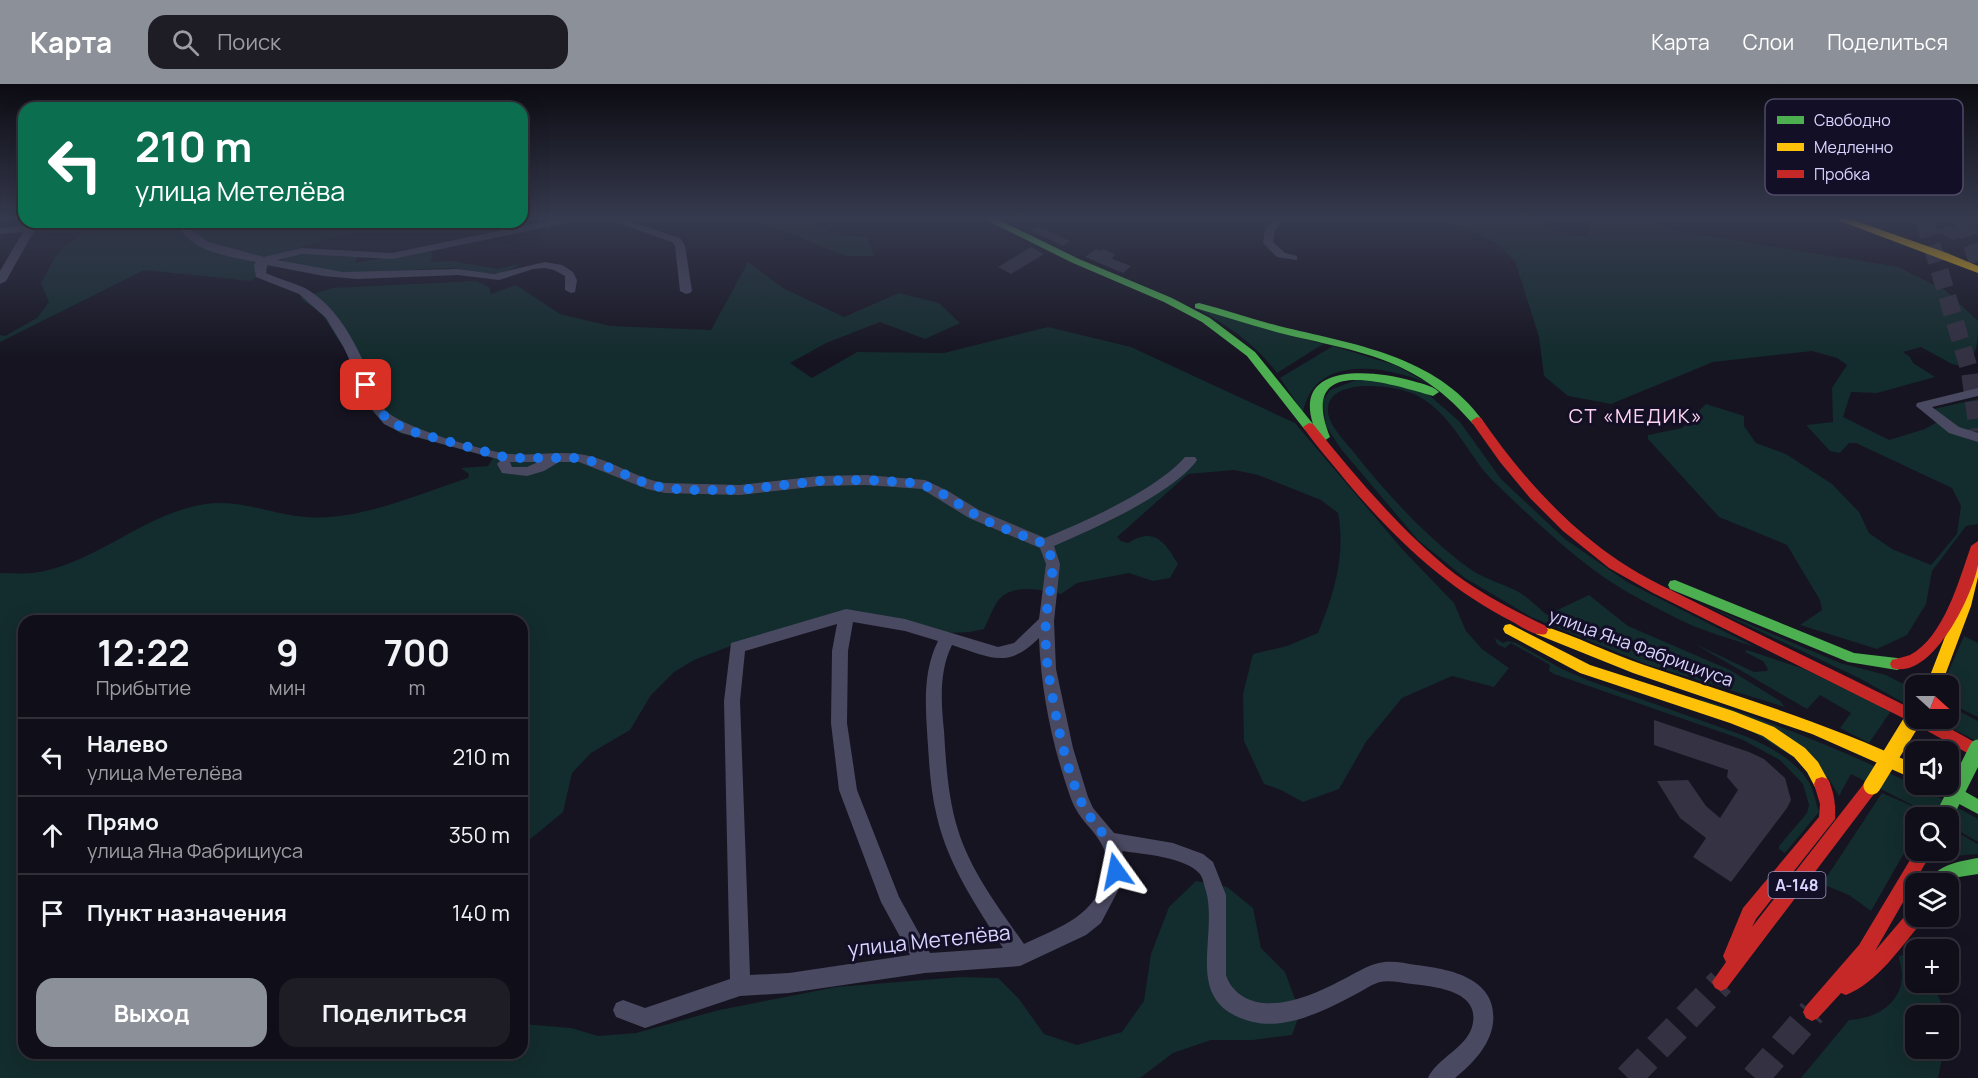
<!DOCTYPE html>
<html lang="ru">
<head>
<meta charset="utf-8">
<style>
	body { margin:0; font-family:Manrope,sans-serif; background:#1e1d26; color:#f1f3f6; height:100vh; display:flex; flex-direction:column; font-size:22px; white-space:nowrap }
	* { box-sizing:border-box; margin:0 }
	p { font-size:20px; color:#9c9ca2 }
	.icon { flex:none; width:33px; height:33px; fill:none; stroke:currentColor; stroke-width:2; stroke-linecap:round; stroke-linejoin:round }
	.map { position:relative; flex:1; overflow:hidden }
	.details { position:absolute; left:18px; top:531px; width:510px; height:444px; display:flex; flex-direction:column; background:#100f19; border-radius:18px; box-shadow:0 6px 24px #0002,0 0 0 2px #302f38 }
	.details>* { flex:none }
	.top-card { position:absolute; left:18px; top:18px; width:510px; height:126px; border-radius:18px; box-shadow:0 6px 24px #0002,0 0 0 2px #302f38; background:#0b6e4f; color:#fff; overflow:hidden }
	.needle { width:39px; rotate:111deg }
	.tools { position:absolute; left:1905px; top:591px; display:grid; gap:12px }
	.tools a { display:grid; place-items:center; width:54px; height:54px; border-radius:12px; background:#100f19; box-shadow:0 6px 24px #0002,0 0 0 2px #302f38; font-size:30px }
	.pin { position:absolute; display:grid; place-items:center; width:51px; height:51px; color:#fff; margin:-26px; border-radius:12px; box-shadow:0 3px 9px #0006 }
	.me { position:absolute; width:66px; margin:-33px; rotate:348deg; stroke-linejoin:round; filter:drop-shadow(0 0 4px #0008) }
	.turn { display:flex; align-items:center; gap:21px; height:126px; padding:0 18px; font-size:27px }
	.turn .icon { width:78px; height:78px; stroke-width:2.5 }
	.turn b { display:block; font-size:42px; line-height:51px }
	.eta { display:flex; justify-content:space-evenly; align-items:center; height:102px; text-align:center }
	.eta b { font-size:36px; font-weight:700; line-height:42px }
	.action { display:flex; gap:12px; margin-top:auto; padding:12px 18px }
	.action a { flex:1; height:69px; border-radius:18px; background:#8c9099; color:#fff; font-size:24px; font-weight:700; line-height:69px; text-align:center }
	.action a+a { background:#1e1d26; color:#f1f3f6 }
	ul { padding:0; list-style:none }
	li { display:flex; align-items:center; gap:18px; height:78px; padding:0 18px; border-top:2px solid #302f38 }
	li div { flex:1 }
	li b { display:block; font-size:22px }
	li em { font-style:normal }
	header { display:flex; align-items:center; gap:36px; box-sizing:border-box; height:84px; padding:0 30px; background:#8c9099; color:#fff }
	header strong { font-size:28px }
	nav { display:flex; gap:33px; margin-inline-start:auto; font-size:21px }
	.search { width:420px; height:54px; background:#1e1d26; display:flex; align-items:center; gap:15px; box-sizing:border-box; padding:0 21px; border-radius:18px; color:#9c9ca2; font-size:22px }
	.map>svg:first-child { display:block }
</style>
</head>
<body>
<header>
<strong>Карта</strong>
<div class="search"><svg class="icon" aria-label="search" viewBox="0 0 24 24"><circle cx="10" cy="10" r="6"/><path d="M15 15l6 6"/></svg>Поиск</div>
<nav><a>Карта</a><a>Слои</a><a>Поделиться</a></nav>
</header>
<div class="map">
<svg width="1978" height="994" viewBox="0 0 1978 994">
	<rect width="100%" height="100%" fill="#161421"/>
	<g fill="#132c2d">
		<path d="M 734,135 L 806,135 L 835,150 L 867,153 L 874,172 L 846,172 L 756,136 L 732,137 Z"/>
		<path d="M 1435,135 L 1542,135 C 1553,152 1570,151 1588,152 L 1593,135 L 1644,135 L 1672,146 L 1898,183 L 1945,206 L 1978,237 C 1978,256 1978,272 1964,283 L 1952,280 L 1921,263 L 1903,268 L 1910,273 L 1913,279 L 1935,293 L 1877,309 L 1851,308 L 1843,333 L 1889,356 L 1925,345 L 1937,338 L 1929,326 L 1978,315 L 1978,440 L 1966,442 L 1932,487 L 1926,520 L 1907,551 L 1877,565 L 1800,541 L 1822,526 L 1820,516 L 1787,461 L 1719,433 L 1648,355 L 1648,351 L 1682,344 L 1706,320 L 1744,332 L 1744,342 L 1756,359 L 1786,370 L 1832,400 L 1859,428 L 1869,449 L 1892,465 L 1931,481 L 1957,450 L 1961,422 L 1952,404 L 1856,359 L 1849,359 L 1840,369 L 1830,367 L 1806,341 L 1833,338 L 1832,304 L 1847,281 L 1837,274 L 1812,267 L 1713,278 L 1611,320 L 1568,312 L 1544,292 L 1539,253 L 1515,177 L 1496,159 L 1462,142 Z"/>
		<path d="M 98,138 L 409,138 L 350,148 L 286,168 L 251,197 L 144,186 L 0,258 L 0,251 L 5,252 L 37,234 L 49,218 L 41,199 L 58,168 Z"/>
		<path d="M 429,165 L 433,169 L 431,177 L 433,178 L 451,177 L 498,185 L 519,180 C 514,185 505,188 498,189 C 487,191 466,185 452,184 C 399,184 333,198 282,177 L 285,173 C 307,167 333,172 357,173 L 355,179 Z"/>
		<path d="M 748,178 L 783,204 L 844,233 L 899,209 L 939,219 L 960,239 L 925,255 L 880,238 L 826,259 L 790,279 L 812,294 L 857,268 L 944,269 L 1048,243 L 1131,263 L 1295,339 L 1403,466 L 1454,519 L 1466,547 L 1482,565 L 1509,584 L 1494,603 L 1452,592 L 1402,614 L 1366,658 L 1339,705 L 1303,718 L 1281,706 L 1264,700 L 1244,657 L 1243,610 L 1253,570 L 1287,562 L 1318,549 C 1334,510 1346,471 1338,429 L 1321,416 L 1258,391 L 1234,386 L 1188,390 L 1117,453 L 1121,457 L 1128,459 C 1155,442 1165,459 1178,480 L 1170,494 L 1153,497 L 1129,489 L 1077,499 L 1061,510 C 1041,506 1011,498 997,518 C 992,526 988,537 984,545 L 970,548 L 948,549 L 880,531 L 850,529 L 741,558 L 694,576 L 674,588 L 651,611 L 630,646 L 591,669 L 572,689 L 563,728 L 522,762 L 522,537 L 24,537 L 24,969 L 522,969 L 522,940 L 571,944 L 598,952 L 636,949 L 719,926 L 836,903 L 960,893 L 998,894 L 1019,915 L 1044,950 L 1077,961 L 1122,948 L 1144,917 L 1151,870 L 1169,823 L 1196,797 L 1227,803 L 1253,824 L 1261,864 L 1285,888 L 1300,929 L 1292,951 L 1253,956 L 1211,956 L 1173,969 L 1140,994 L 0,994 L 0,489 C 10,489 22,490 32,489 C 93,482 142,430 205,420 C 239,415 272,430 305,433 C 360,437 415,411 468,394 L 469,390 L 461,384 L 488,382 L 493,374 L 400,349 L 384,339 L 370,325 L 350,274 L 322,230 L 300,214 L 333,204 L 476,197 L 489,203 L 491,210 L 516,201 L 560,230 L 610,242 L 711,246 Z"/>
		<path d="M 1198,225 L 1323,260 L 1277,289 C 1255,260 1230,243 1198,225 Z"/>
		<path d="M 1333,262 L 1395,281 L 1431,301 C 1390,282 1315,268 1303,328 L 1280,294 Z"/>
		<path d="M 1359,295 L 1384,296 L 1428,310 L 1460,338 L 1501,395 L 1565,455 L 1627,498 L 1755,563 C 1729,554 1702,547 1678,535 C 1649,520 1617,504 1591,484 C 1557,458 1524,427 1493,397 C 1467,370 1453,331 1418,312 C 1400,302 1333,292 1328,323 C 1326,338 1343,355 1352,366 C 1386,409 1425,452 1470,485 C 1483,494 1500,499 1515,506 C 1526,511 1537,523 1547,531 L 1589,511 L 1628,542 L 1730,586 L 1780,617 L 1785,623 L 1646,580 L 1531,533 L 1465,494 L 1418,456 L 1341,365 L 1326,342 L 1323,316 L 1330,306 Z"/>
		<path d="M 1702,520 L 1840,579 L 1886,591 L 1915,606 L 1915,625 L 1859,594 Z"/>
		<path d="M 1964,552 L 1978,559 L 1978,633 L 1949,619 L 1948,602 L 1942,602 Z"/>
		<path d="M 1495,554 L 1503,559 L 1508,557 L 1516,559 L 1562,585 L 1590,597 L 1745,652 C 1769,662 1797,677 1810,700 C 1814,708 1816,719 1819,728 L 1785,769 L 1779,765 L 1779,762 L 1807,729 L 1809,721 L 1803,700 L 1780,676 L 1741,655 L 1554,590 L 1549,587 L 1550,581 L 1511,559 L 1505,564 L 1497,560 Z"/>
		<path d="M 1695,560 L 1754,588 L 1767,587 L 1768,585 L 1763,577 L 1745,568 L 1747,566 L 1804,585 L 1891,627 L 1869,659 L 1840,644 L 1851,629 L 1820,611 L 1807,625 Z"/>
		<path d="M 1698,614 C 1796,646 1888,684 1978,735 L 1978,758 L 1928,729 L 1925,733 L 1916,734 L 1915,750 L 1871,827 L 1849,811 L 1822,800 L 1882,709 L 1926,728 L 1851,690 L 1839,712 L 1829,695 Z"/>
		<path d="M 1949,622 L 1978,637 L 1978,658 L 1934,635 L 1948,634 Z"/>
		<path d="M 1958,749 L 1978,760 L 1978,770 L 1942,773 L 1941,771 L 1945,767 L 1948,766 L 1949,762 Z"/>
		<path d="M 1903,871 L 1915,878 L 1916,898 L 1932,899 L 1947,931 L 1916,932 L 1916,964 L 1944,965 L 1938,994 L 1801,994 L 1849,936 C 1883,934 1911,912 1899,875 L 1899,872 Z"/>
	</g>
	<g fill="#343243">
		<path d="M 1949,141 L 1970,150 L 1954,156 L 1934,147 Z"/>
		<path d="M 1037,142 L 1070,157 L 1063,162 L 1030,146 Z"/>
		<path d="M 1031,163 L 1044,170 L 1011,190 L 998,183 Z"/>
		<path d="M 1096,165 L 1100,167 L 1103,165 L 1115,170 L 1112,175 L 1131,182 L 1123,189 L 1085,173 Z"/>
		<path d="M 1654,636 L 1749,668 L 1764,675 L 1785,694 L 1791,716 L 1787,724 L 1731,798 L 1693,773 L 1706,754 L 1680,734 L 1657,697 L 1688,696 L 1706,722 L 1720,734 L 1738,706 L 1727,693 L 1728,686 L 1654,661 Z"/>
	</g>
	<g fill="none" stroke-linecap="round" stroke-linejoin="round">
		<g stroke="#333142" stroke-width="18" stroke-dasharray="18 9" stroke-linecap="butt">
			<path d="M 1924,135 L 1970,288 L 1978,347"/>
			<path d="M 1963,135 L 1978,178"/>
		</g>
		<g stroke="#333142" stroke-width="28" stroke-dasharray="28 14" stroke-linecap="butt">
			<path d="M 1628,994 L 1721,898"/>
			<path d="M 1755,994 L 1812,928"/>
		</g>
		<g fill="#4a4962" fill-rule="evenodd">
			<path d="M 556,135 L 577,135 L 572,138 L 392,175 L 302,170 L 277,176 L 343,188 L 458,185 L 494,190 L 545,178 L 562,181 L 573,188 L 577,196 L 575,208 L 571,209 L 565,206 L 565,192 L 554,186 L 545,184 L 533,185 L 499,196 L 458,191 L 357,195 L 324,192 L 267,181 L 266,189 C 278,195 292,198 305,204 C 349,229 365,284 385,326 C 403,344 483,367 510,370 C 533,372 556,367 578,370 C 609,373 635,395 665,399 L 740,401 L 819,392 L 866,391 L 925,396 L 948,407 L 979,426 L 1045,454 C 1086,437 1156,406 1185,373 L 1195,373 L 1197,376 L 1195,379 C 1166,413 1095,444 1054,462 L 1060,480 L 1054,537 L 1056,585 L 1073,664 L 1088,713 L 1093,724 L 1114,749 L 1173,759 L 1203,770 L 1213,778 L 1226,811 L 1226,891 C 1231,908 1248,918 1264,919 C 1291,921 1319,908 1342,896 C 1354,890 1366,882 1379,879 C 1391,876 1404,879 1416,881 C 1450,885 1498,894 1493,939 C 1490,962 1472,980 1455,994 L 1428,994 C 1437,974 1465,965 1472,943 C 1482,907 1437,903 1412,900 C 1402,899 1391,896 1380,898 C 1372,900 1364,906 1356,910 C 1326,926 1287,946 1253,938 C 1180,920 1219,855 1206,807 C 1204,801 1203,794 1200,790 C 1186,773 1142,770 1122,767 L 1125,775 L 1122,799 L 1101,839 L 1086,851 L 1020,882 L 925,889 L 789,909 L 740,912 L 645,944 L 616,933 L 613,926 L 616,919 L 623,916 L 645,924 L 730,895 L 724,617 L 731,559 L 846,525 L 905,535 L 998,563 L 1014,559 L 1039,535 L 1046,480 L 1040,464 L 969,434 L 922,405 L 866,401 L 819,402 L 740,411 L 665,409 L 647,405 L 579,378 L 559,378 L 544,387 L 527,392 L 502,389 L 497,380 L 501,376 L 402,349 L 384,340 L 374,328 L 343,262 L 326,234 L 299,210 L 256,193 L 254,181 L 256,178 C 228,172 189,168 177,138 L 187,138 L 190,145 L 208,158 L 264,173 L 302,164 L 392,169 ZM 510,378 L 538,378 L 527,383 L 512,383 ZM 853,538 L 905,547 L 938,557 C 924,585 925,616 927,647 C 929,676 930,705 937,733 C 948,781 977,823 1003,864 L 930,869 L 899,813 L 857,706 L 847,639 L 848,567 ZM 837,540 L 832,567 L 831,639 L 839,706 L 881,818 L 910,871 L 789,889 L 750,891 L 740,617 L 745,567 ZM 1039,554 C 1041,607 1052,661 1070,712 C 1078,736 1092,742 1102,761 C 1107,770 1106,778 1105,788 C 1099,831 1058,844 1024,860 C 999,824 971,788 958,746 C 948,714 946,680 944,647 C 941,618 939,587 952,561 C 990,573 1007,586 1039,554 Z"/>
			<path d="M 606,135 L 622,135 L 680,154 L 685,162 L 692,207 L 690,209 L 686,210 L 680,207 L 675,162 L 672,158 Z"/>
			<path d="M 1274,135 L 1285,135 L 1275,146 L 1273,158 L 1285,169 L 1297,172 L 1297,176 L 1277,173 L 1263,159 L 1265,145 Z"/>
			<path d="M 25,141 L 34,147 L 6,197 L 0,200 L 0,187 L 23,148 L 0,150 L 0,144 Z"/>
			<path d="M 1978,304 L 1978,312 L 1932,323 L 1959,343 L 1978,349 L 1978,358 L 1949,349 L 1916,322 L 1917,319 Z"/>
		</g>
		<g fill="#4caf50" fill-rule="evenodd">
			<path d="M 984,135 L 997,135 L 1079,175 L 1172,214 L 1210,234 L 1255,268 L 1313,340 C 1293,278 1373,286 1409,296 C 1419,299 1432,301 1439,308 L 1433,312 C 1390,300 1296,268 1330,353 L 1324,357 L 1320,356 L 1314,344 L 1309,347 L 1305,346 L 1247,272 L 1202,238 L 1164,218 L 1073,179 Z"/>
			<path d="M 1199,219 C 1226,226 1252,235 1279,242 C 1352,260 1436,271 1483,337 L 1481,340 L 1473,340 C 1419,276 1365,269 1288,251 C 1257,243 1226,233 1195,224 L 1195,220 Z"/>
			<path d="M 1675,496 L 1854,569 L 1897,574 L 1902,576 L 1904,580 L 1902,584 L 1897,586 L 1848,578 L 1670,505 L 1668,501 L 1670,497 Z"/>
			<path d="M 1948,698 L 1978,715 L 1978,730 L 1931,705 L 1929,700 L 1948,700 Z"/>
			<path d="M 1978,774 L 1978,790 L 1959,793 L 1948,800 L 1927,800 C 1935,781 1960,777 1978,774 Z"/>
		</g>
		<g fill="#ffc107" fill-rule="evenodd">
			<path d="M 1835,135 L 1850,135 L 1947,169 L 1978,182 L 1978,189 Z"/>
			<path d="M 1978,461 L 1978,493 L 1971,522 L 1941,602 L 1926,602 L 1957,522 L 1971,466 Z"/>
			<path d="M 1510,540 L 1590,581 L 1733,627 L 1774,643 L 1805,664 L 1818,678 L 1830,700 L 1828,705 L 1822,707 L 1816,705 L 1807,688 L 1794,673 L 1763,652 L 1730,639 L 1580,589 L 1505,549 L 1503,545 L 1505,541 Z"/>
			<path d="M 1541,541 C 1576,552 1609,569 1644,581 C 1736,612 1828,639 1916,681 L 1916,696 L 1812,650 L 1633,589 L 1536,550 L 1534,546 L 1536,542 Z"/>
		</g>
		<g fill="#c62828" fill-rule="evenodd">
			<path d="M 1477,333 L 1481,334 C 1519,389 1564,440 1619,477 C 1646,495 1675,508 1703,522 C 1774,558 1845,591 1916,627 L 1916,634 L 1931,634 L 1978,660 L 1978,675 L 1913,639 L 1653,509 L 1609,484 L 1563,447 L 1530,414 L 1500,378 L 1473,340 L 1471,337 Z"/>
			<path d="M 1309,339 L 1313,340 C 1356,393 1401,447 1455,490 C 1483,511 1515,527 1546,542 L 1548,546 L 1546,550 C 1535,553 1522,543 1513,538 C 1446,504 1394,454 1346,397 C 1332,379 1316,362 1303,343 Z"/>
			<path d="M 1978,457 C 1978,465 1978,473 1978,481 C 1973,511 1932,597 1892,584 L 1890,580 L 1892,576 C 1898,574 1905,573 1910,571 C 1944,553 1959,496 1971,462 Z"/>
			<path d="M 1822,693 L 1828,695 C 1834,708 1836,721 1835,735 L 1756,835 L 1752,843 L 1866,697 L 1872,695 L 1878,697 L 1880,702 L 1727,904 L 1721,907 L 1715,904 L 1712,898 L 1726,878 L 1723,872 L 1743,824 L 1819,733 L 1820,720 L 1814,700 L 1816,695 Z"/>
			<path d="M 1916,766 L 1933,766 L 1875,867 L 1910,826 L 1916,824 L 1916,832 L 1924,832 L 1922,838 C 1900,864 1878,898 1846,911 L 1841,909 L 1818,934 L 1812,937 L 1806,934 L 1803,928 L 1806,922 L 1859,861 Z"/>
		</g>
		<path stroke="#4caf50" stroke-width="17" d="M 1943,734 L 1978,664"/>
		<path stroke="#ffc107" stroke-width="14" d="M 1911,639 L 1916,631"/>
		<path stroke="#ffc107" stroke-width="17" d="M 1872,702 L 1912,637"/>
	</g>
	<linearGradient id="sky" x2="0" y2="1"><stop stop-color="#0c0b12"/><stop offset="0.49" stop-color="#363a4e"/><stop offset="1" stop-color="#363a4e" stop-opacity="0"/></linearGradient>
	<rect width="1978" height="274" fill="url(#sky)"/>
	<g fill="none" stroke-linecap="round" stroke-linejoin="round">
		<path stroke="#1a73e8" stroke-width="10" stroke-dasharray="0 18" d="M 366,301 L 380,328 L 390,337 L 407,346 L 508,374 L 579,374 L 598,379 L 652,402 L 685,406 L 740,406 L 819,397 L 866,396 L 915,399 L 935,405 L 974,430 L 995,441 L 1045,460 C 1060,481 1047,512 1046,536 C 1045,552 1046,571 1048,586 C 1055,628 1063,676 1080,715 C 1092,743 1116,754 1116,787"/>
	</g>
	<g text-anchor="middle" stroke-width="6" stroke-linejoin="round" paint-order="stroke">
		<rect fill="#130f26" stroke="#9e99be" stroke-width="1.5" x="1768.5" y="788" width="57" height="26" rx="4.5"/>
		<g font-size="16" font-weight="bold" fill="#d9d4ff">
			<text x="1797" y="807">А-148</text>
		</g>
		<g font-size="18" fill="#d9d4ff" stroke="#130f26">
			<text transform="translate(1641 564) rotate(20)" y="6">улица Яна Фабрициуса</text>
		</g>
		<g font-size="20" letter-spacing="1.5" fill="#ffd6f0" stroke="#130f26">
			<text x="1636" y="339">СТ «МЕДИК»</text>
		</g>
		<g font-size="21" fill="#d9d4ff" stroke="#130f26">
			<text transform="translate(929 857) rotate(-6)" y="7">улица Метелёва</text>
		</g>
	</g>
	<rect x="1765" y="15" width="198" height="96" rx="9" fill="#130f26" stroke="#4e4a67" stroke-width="1.5"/>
	<rect x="1777" y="32" width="27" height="8" fill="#4caf50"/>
	<rect x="1777" y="59" width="27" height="8" fill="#ffc107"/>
	<rect x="1777" y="86" width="27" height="8" fill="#c62828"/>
	<g font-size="16" fill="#d9d4ff">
		<text x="1814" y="42">Свободно</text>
		<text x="1814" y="69">Медленно</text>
		<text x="1814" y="96">Пробка</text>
	</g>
</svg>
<div class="tools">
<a><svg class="needle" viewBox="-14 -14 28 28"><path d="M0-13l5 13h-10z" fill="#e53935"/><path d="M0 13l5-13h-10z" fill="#9c9ca2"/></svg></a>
<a><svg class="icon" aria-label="sound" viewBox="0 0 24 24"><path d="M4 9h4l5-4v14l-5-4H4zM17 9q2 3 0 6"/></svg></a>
<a><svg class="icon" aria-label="search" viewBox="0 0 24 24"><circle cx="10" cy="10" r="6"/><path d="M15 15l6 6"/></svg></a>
<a><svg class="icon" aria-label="layers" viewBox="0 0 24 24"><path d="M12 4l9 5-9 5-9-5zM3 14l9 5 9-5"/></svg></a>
<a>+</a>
<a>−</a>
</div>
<div class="pin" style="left:366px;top:301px;background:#d93025"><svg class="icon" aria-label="arrive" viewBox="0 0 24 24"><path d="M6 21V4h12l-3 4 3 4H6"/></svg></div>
<svg class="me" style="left:1116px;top:787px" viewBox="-20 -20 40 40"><path d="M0-17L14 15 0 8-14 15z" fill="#1a73e8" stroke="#fff" stroke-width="4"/></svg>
<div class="top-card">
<div class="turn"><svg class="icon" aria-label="left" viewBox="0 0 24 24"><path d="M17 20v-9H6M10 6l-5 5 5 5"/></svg><div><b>210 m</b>улица Метелёва</div></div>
</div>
<section class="details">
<div class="eta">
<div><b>12:22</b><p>Прибытие</p></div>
<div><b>9</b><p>мин</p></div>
<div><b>700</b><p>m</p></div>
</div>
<ul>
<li><svg class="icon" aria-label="left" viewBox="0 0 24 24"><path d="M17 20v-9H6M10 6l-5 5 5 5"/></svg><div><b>Налево</b><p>улица Метелёва</p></div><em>210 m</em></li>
<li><svg class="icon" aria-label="ahead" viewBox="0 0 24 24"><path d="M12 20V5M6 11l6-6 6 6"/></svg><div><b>Прямо</b><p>улица Яна Фабрициуса</p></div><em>350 m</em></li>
<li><svg class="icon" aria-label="arrive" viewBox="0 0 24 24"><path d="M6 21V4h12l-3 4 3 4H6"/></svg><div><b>Пункт назначения</b></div><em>140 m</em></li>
</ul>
<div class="action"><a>Выход</a><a>Поделиться</a></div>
</section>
</div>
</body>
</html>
